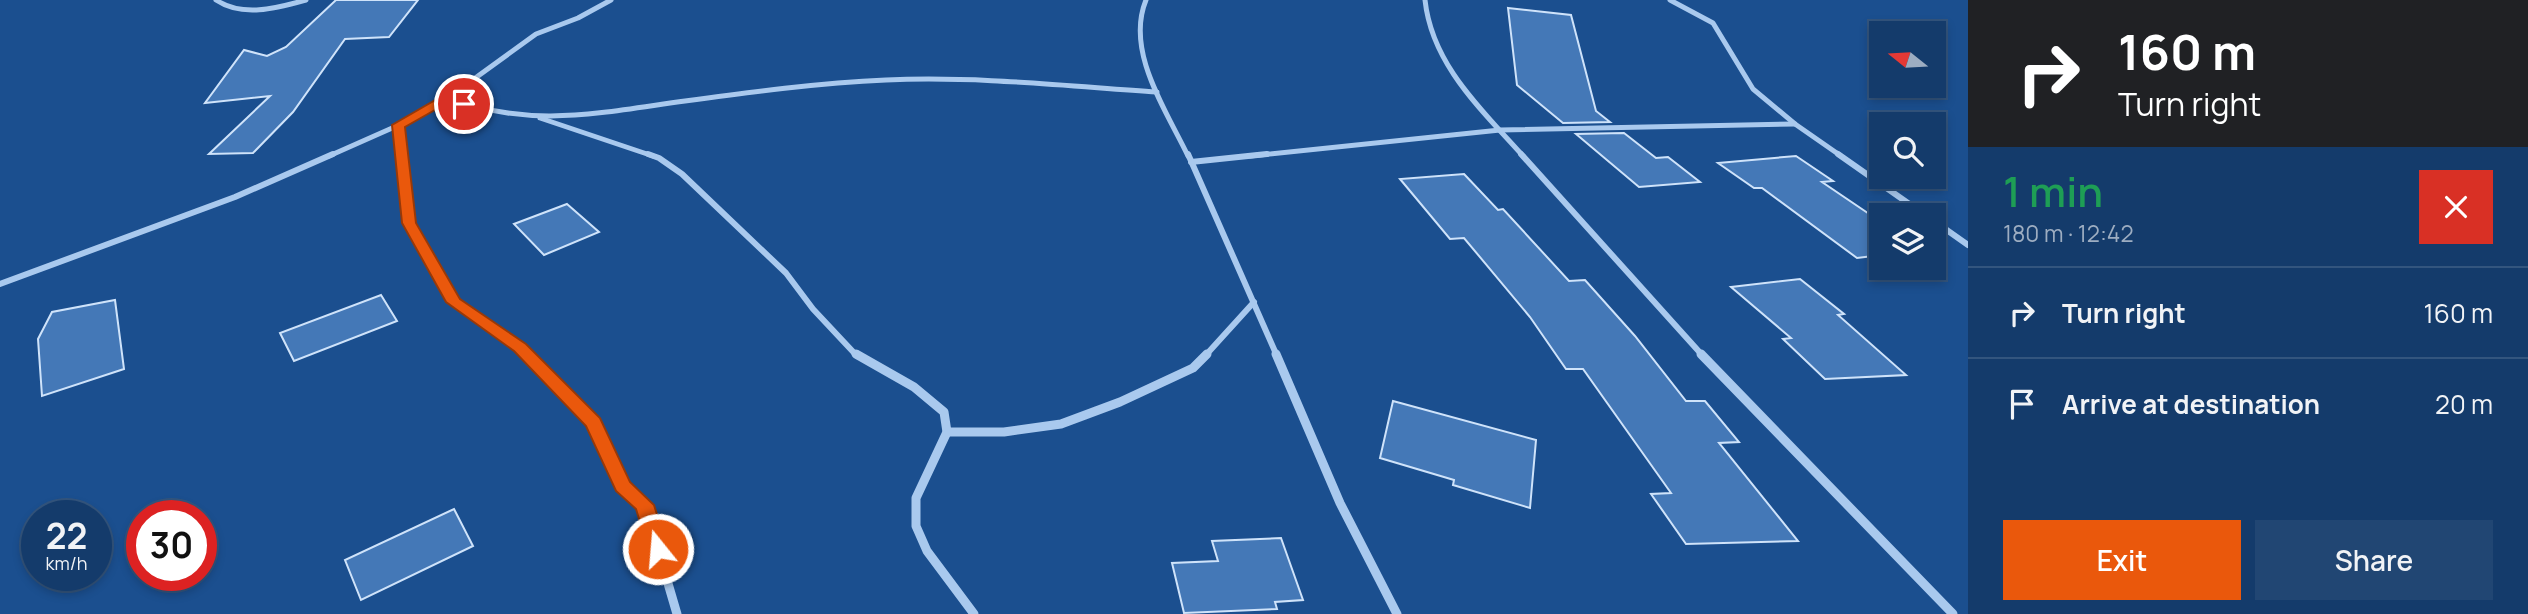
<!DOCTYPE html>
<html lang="en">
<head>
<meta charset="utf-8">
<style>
	body { margin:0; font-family:Manrope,sans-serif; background:#214673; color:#f1f3f6; height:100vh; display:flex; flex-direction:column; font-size:26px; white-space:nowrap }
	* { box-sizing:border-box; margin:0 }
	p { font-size:23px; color:#9dadc1 }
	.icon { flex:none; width:38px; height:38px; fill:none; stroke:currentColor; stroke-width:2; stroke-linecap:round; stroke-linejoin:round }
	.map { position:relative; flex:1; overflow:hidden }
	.details { display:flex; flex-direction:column; background:#143b6b; width:560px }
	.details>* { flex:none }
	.banner { background:#202124; color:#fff; overflow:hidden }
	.needle { width:46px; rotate:288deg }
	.tools { position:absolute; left:1869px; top:21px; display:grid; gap:14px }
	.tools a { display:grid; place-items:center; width:77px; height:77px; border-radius:0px; background:#143b6b; box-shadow:0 4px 10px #0003,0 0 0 2px #33557e; font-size:35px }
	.speed { position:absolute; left:21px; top:500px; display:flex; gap:14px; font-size:35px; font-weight:700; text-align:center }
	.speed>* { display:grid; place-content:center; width:91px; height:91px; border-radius:50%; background:#143b6b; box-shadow:0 4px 10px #0003,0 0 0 2px #33557e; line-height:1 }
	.speed small { font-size:18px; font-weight:400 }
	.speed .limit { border:10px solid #d22; background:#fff; color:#111 }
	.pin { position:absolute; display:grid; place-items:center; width:60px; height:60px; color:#fff; margin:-30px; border:4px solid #fff; border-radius:50%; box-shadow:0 2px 7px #0007 }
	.me { position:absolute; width:77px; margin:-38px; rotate:343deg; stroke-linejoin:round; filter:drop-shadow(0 0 5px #0008) }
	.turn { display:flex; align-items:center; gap:24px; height:147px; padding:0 35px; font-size:32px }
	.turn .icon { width:91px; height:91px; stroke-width:2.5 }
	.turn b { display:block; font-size:49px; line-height:60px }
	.round { display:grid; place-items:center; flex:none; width:74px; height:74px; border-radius:0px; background:#214673 }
	.head { display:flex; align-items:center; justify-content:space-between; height:119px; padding:0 35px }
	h1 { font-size:42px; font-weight:600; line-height:52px; color:#1e9e55 }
	.button { display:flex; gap:14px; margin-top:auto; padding:14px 35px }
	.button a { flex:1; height:80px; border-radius:0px; background:#ea580c; color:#fff; font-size:28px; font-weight:600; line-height:80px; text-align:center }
	.button a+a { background:#214673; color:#f1f3f6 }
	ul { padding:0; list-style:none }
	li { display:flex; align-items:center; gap:21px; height:91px; padding:0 35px; border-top:2px solid #33557e }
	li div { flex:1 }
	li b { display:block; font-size:26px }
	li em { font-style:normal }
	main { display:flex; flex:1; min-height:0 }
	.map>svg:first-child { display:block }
</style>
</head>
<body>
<main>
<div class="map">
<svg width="1968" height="614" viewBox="0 0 1968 614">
	<rect width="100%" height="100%" fill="#1b4f8f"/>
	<g fill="#4478b7" stroke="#cfe3fa" stroke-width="2">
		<path d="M 336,0 L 418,0 L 389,37 L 345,39 L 293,112 L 253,153 L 209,154 L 270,96 L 205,103 L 244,50 L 267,56 L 286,47 Z"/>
		<path d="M 1508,8 L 1571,15 L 1596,111 L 1610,122 L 1563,123 L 1517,85 Z"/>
		<path d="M 1624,133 L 1656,158 L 1668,157 L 1700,182 L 1639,187 L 1576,134 Z"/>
		<path d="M 1796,156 L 1833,181 L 1822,182 L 1881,222 L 1881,255 L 1857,258 L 1762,188 L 1754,188 L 1718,163 Z"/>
		<path d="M 1464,174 L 1498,210 L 1503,209 L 1569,281 L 1585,280 L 1635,336 L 1686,401 L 1705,401 L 1739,442 L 1719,443 L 1798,541 L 1686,544 L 1651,494 L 1671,493 L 1583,369 L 1566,369 L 1530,317 L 1464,238 L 1450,239 L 1400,179 Z"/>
		<path d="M 567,204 L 599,232 L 544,255 L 514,224 Z"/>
		<path d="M 1800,279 L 1844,314 L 1838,315 L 1906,375 L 1825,379 L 1783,339 L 1791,338 L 1731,287 Z"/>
		<path d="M 381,295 L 397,321 L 294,361 L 280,333 Z"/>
		<path d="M 115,300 L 124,369 L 42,396 L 38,339 L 52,312 Z"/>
		<path d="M 1393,401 L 1536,440 L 1530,508 L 1453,485 L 1454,480 L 1380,458 Z"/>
		<path d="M 454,509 L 473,546 L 361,600 L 345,560 Z"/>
		<path d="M 1281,538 L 1303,600 L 1275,602 L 1277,609 L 1184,613 L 1172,563 L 1218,561 L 1212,541 Z"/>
	</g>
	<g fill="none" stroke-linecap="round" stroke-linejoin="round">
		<g stroke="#a9c9ee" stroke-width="5">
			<path d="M 216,0 C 243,18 277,8 306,0"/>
			<path d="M 1146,0 C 1125,51 1166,110 1188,156"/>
			<path d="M 1425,0 C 1432,65 1482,110 1523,156"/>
			<path d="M 1670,0 L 1713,23 L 1753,89 L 1795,124 L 1841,156"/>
			<path d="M 449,97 C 527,130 604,112 685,101 C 751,92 818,83 886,80 C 976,76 1067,86 1157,92"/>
			<path d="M 540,118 L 653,156"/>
			<path d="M 399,125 L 402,156"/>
			<path d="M 329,156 L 399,125 L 449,97 L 536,34 L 578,18 L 611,0"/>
			<path d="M 1250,156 L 1500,130 L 1795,124"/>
		</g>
		<g stroke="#a9c9ee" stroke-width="6">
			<path d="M 402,154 L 409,223 L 454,302 L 520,347 L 529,356"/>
			<path d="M 648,154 L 659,158 L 682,174 L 786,273 L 813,309 L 857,356"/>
			<path d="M 1188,154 L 1277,356"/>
			<path d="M 1521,154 L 1703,356"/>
			<path d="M 1838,154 L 1925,215"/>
			<path d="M 1191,162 L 1267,154"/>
			<path d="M 1934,221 L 1968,245"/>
			<path d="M 0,284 L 235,197 L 333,154"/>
			<path d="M 1205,356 L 1254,302"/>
		</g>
		<g stroke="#a9c9ee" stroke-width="9">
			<path d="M 527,354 L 594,422 L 623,486 L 645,505 L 677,614"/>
			<path d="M 856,354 L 914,387 L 944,412 L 947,432 L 916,498 L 916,526 L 927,551 L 974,614"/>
			<path d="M 1276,354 L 1340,503 L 1397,614"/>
			<path d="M 1701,354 L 1953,614"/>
			<path d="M 947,432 L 1004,432 L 1061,424 L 1120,402 L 1193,368 L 1207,354"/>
		</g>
	</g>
	<path fill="#ea580c" stroke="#983908" stroke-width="2" d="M 444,95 L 453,95 L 470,104 L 464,108 L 449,102 L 405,127 L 416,223 L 460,299 L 526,344 L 600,418 L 630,482 L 654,505 L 668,549 L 665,555 L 658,557 L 650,555 L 636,509 L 616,491 L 586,426 L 514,351 L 446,302 L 402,223 L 392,125 Z"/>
</svg>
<div class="tools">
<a><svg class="needle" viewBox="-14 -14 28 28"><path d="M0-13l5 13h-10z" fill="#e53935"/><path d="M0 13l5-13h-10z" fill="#9dadc1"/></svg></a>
<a><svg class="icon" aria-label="search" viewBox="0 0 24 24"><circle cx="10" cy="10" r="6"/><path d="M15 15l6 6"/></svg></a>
<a><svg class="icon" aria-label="layers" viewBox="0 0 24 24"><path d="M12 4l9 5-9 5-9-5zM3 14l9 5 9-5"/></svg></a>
</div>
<div class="speed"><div>22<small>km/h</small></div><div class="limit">30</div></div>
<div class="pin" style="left:464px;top:104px;background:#d93025"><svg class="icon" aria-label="arrive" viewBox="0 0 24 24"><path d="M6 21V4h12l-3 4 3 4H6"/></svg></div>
<svg class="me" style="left:658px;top:549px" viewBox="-20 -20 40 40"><circle r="17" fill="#ea580c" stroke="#fff" stroke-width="3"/><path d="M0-11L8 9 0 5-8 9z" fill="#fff"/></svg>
</div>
<section class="details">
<div class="banner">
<div class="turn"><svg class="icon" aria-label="right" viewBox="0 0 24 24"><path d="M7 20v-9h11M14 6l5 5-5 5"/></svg><div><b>160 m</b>Turn right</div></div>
</div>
<div class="head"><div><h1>1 min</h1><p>180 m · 12:42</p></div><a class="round" style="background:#d93025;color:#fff"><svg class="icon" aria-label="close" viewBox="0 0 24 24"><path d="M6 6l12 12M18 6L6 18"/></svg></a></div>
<ul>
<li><svg class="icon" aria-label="right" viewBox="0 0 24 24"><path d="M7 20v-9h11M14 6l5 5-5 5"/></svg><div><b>Turn right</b></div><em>160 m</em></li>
<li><svg class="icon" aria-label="arrive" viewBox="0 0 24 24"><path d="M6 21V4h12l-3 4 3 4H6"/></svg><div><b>Arrive at destination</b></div><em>20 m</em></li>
</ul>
<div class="button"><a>Exit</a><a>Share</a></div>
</section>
</main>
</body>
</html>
